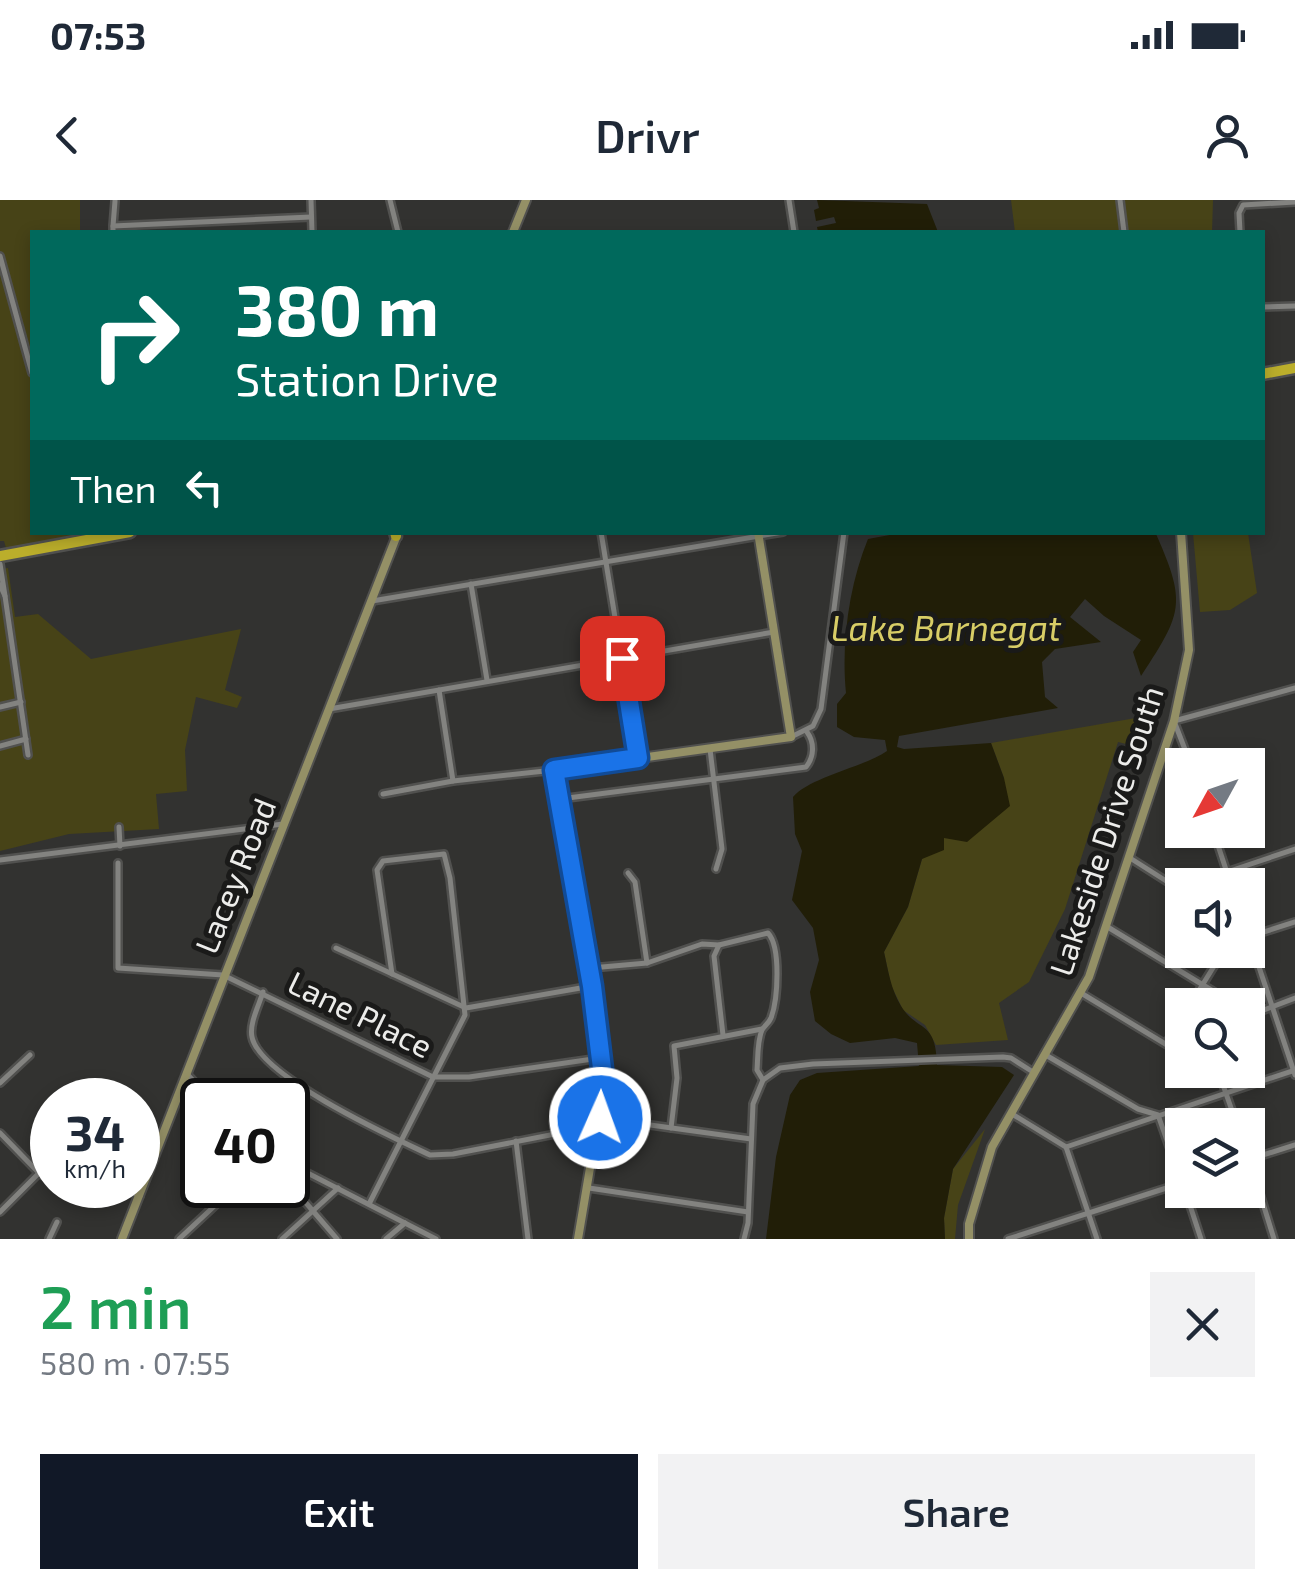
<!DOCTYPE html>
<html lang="en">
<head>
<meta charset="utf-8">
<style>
	body { margin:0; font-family:"Exo 2",sans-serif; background:#f2f2f3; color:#1f2937; height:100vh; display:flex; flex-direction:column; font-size:38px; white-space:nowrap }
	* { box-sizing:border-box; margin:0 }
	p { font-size:32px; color:#747a83 }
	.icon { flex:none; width:55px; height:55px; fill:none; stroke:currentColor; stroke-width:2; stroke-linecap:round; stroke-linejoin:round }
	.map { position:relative; height:1039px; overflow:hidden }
	.side { display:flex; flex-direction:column; background:#fff; flex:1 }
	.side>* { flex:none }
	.hud { position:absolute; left:30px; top:30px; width:1235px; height:305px; border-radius:0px; box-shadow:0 5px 15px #0003; background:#00695c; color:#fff; overflow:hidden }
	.needle { width:65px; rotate:230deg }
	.tools { position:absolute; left:1165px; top:548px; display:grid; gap:20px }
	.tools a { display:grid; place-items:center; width:100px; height:100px; border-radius:0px; background:#fff; box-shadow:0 5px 15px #0003; font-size:50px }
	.speed { position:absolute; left:30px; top:878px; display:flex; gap:20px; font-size:50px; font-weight:700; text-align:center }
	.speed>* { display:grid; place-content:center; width:130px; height:130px; border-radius:50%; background:#fff; box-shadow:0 5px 15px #0003; line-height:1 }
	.speed small { font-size:25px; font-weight:400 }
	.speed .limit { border:5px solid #111; border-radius:15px; background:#fff; color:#111 }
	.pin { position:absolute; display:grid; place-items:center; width:85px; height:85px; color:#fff; margin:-42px; border-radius:20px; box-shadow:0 5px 15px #0006 }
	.me { position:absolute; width:110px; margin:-55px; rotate:2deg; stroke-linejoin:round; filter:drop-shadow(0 0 8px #0008) }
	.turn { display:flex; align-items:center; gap:35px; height:210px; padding:0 40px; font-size:45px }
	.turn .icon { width:130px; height:130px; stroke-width:2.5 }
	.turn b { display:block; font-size:70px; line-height:85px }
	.then { display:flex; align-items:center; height:95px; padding:0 40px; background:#0003; gap:20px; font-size:38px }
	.round { display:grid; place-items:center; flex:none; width:105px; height:105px; border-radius:0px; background:#f2f2f3 }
	.overview { display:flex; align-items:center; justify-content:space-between; height:170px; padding:0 40px }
	h1 { font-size:60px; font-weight:600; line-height:75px; color:#1e9e55 }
	.button { display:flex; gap:20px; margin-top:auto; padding:20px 40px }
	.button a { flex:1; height:115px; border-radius:0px; background:#111827; color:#fff; font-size:40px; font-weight:600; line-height:115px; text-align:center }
	.button a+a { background:#f2f2f3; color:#1f2937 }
	.status { display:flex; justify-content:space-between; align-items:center; height:70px; padding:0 50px; background:#fff; direction:ltr }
	.status svg { height:28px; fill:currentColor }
	header { display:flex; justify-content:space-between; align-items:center; height:130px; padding:0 40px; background:#fff; font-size:45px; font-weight:600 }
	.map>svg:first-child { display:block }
</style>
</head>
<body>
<div class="status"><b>07:53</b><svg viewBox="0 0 49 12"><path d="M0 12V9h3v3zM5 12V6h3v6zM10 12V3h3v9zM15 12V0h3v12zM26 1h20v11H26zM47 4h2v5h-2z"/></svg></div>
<header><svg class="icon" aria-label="back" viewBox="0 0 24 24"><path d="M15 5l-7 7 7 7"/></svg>Drivr<svg class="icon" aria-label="person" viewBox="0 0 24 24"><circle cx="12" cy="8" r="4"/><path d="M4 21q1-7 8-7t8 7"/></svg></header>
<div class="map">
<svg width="1295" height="1039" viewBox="0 0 1295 1039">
	<rect width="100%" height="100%" fill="#323230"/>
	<g fill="#474317">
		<path d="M 0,0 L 80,0 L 80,32 L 32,32 L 32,332 L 78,333 L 78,342 L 8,355 L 4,341 L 0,341 Z"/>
		<path d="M 1011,0 L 1213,0 L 1212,32 L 1015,32 Z"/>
		<path d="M 1193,333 L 1248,333 L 1257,393 L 1230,410 L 1200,412 Z"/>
		<path d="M 8,368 L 15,417 L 38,414 L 91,459 L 241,429 L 225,490 L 242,497 L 237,508 L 196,497 L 185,550 L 187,591 L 156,594 L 159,629 L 69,634 L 0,651 L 0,369 Z"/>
		<path d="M 1159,514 L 1147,549 L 1118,542 L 1065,709 L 1029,782 L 999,803 L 1008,840 L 936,845 L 925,825 L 903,810 L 891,785 L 884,752 L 908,707 L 922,659 L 1004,578 L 991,543 Z"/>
		<path d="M 985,929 L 958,1005 L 955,1039 L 945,1039 L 944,1018 L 953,969 Z"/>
	</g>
	<g fill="#211e07">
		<path d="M 817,0 L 927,4 L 938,32 L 818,32 L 817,27 L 836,23 L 834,17 L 816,21 L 814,10 L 819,8 Z"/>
		<path d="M 906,332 L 1156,334 C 1187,404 1182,413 1141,476 L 1133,452 L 1141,440 L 1104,416 L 1085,399 L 1070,417 L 1101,442 L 1055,449 L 1042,462 L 1045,497 L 1058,508 L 899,536 L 897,547 L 904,549 L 991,543 L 1004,578 L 1010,606 L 967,642 L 944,638 L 944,650 L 922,659 L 908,707 L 884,752 C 888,770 891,790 901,806 C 918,833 936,819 937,865 L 1002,867 L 1014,875 L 953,969 L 944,1018 L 945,1039 L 766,1039 L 776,957 L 790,895 L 800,880 L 817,873 L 919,866 L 917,843 L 895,838 L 850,843 L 831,834 L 815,821 L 810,792 L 819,760 L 813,728 L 792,700 L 802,651 L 795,634 L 793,597 C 810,577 864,567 887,551 L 885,540 L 854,537 L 837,527 L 837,504 L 846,493 C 841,444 849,385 868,339 Z"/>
	</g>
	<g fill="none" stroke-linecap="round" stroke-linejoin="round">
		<g stroke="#51514f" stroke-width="10">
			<g id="street">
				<path d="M 311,0 L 312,32"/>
				<path d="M 390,0 L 398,32"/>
				<path d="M 789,0 L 794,32"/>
				<path d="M 1120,0 L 1124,32"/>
				<path d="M 113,26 L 115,1"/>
				<path d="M 113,32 L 113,26 L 311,17"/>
				<path d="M 1240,32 L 1239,13 L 1243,5 L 1295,2"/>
				<path d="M 0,56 L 32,173"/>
				<path d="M 1262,107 L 1295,106"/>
				<path d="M 601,332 L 638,558"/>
				<path d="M 0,364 L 5,396 L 0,385"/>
				<path d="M 471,384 L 487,480"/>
				<path d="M 5,396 L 28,555"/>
				<path d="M 372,401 L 783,332"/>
				<path d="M 439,490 L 453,581"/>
				<path d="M 0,507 L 21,502"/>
				<path d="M 329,509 L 774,432"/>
				<path d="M 791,537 L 813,526 L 821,509 L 844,332"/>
				<path d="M 0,546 L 26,539"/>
				<path d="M 710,549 L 722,649 L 716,669"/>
				<path d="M 1191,565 L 1174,521 L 1295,488"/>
				<path d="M 383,594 L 453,581 L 554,570"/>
				<path d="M 560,599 L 806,567 C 814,557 815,543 807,532"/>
				<path d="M 119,627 L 120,646"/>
				<path d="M 1213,630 L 1231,685"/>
				<path d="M 1130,658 L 1182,691"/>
				<path d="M 0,660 L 283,624"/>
				<path d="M 118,663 L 118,768 L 223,775 L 433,877 L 469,877 L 600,858"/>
				<path d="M 1227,672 L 1295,649"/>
				<path d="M 628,673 L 635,682 L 647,763"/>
				<path d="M 1106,726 L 1236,805"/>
				<path d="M 1248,734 L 1295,875"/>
				<path d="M 1248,737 L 1295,722"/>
				<path d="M 719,745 L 714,756 L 723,835"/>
				<path d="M 336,748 L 466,808 L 592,786"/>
				<path d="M 591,768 L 647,763 L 702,744 L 719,745 L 768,733 C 781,747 778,799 771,818 C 769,823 764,826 762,830 C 757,841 758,859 757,870 L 763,880"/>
				<path d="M 263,792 C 259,805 249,824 252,837 C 260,877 394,938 430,955 L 453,954 L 596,926"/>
				<path d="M 1081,793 L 1182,854"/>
				<path d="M 1190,805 L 1224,750"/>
				<path d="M 1248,811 L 1256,813 L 1295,798"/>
				<path d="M 1166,844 L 1182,816"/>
				<path d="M 1044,854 L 1138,909 L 1158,915 L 1182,983"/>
				<path d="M 1209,870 L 1222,882 L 1237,925"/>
				<path d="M 187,874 L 211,900"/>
				<path d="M 0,883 L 30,855"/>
				<path d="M 77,885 L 93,900"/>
				<path d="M 288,910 L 299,888"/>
				<path d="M 1012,914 L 1066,947 L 1097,1039"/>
				<path d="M 600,918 L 751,939"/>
				<path d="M 671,928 L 677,878 L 674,846 L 762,829"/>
				<path d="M 0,933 L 39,973 L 52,981"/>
				<path d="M 138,941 L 154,956"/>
				<path d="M 516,941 L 528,1039"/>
				<path d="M 1066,947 L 1295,870"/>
				<path d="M 1248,955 L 1274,1039"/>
				<path d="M 1250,959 L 1295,945"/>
				<path d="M 288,963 L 436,1039"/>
				<path d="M 288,982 L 337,1039"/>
				<path d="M 60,985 L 74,991 L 86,985"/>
				<path d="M 116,985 L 140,996"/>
				<path d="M 589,988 L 748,1012"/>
				<path d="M 1185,990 L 1201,1039"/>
				<path d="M 369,1004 L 465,815 L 450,678 L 444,654 L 383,661 L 377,670 L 392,774"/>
				<path d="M 0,1012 L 39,973"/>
				<path d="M 49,1039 L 57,1022"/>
				<path d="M 179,1039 L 237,985"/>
				<path d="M 282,1039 L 338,988"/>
				<path d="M 386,1039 L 405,1023"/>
				<path d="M 744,1039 L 748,1023 L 753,904 L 763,880 L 780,868 L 813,864 L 1003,857 L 1011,858 L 1033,872"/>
				<path d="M 1008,1039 L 1182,983"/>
			</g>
		</g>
		<g stroke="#51514f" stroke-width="12">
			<g id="secondary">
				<path d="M 513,32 L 526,0"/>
				<path d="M 122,1039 L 397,335"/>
				<path d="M 578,1039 L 604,885 L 590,768 L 554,570 L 791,537 L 758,332"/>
				<path d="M 969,1039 L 969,1024 L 992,947 L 1089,777 L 1174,521 L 1189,450 L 1181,332"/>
			</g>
		</g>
		<g stroke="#51514f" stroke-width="15">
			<g id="highway">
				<path d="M 1262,174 L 1295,168"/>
				<path d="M 395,332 L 396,336"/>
				<path d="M 0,356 L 130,332"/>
			</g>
		</g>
		<use href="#street" stroke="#838380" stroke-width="5"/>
		<use href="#secondary" stroke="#949066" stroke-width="8"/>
		<use href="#highway" stroke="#bbae2b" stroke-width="10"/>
	</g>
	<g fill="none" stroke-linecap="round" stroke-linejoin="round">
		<g stroke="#114b97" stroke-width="25">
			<path id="route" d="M 600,918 L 604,885 L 592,786 L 554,570 L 638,558 L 622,458"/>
		</g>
		<use href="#route" stroke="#1a73e8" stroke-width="18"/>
	</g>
	<g text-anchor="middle" stroke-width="10" stroke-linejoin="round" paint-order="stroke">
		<g font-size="32" fill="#ececea" stroke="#1a1a19">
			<text transform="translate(1107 631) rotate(-72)" y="11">Lakeside Drive South</text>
			<text transform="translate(236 676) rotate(-68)" y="11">Lacey Road</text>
			<text transform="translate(360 815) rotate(26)" y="11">Lane Place</text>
		</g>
		<g font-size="35" font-style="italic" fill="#d8cd66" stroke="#1a1a19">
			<text x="946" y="441">Lake Barnegat</text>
		</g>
	</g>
</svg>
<div class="tools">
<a><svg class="needle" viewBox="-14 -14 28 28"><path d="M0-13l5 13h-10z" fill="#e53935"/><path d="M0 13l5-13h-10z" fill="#747a83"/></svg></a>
<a><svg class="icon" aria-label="sound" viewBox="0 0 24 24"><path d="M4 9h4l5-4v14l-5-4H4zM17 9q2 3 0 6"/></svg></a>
<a><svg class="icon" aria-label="search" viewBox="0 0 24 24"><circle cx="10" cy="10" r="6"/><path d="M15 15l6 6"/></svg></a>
<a><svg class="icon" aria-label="layers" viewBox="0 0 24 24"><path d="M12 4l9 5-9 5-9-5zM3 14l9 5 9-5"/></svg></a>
</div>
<div class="speed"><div>34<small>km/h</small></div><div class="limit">40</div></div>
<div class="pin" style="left:622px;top:458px;background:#d93025"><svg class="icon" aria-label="arrive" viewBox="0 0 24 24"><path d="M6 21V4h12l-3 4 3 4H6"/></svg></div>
<svg class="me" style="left:600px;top:918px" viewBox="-20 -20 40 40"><circle r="17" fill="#1a73e8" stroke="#fff" stroke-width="3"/><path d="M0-11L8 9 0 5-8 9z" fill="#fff"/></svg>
<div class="hud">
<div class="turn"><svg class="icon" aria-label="right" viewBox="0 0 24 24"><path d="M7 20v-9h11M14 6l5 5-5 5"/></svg><div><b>380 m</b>Station Drive</div></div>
<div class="then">Then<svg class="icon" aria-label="left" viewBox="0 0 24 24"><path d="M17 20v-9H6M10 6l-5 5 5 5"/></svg></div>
</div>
</div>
<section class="side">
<div class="overview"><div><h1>2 min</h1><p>580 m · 07:55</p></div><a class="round"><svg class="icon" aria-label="close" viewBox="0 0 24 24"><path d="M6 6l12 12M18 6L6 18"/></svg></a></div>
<div class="button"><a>Exit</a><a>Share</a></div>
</section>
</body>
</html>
